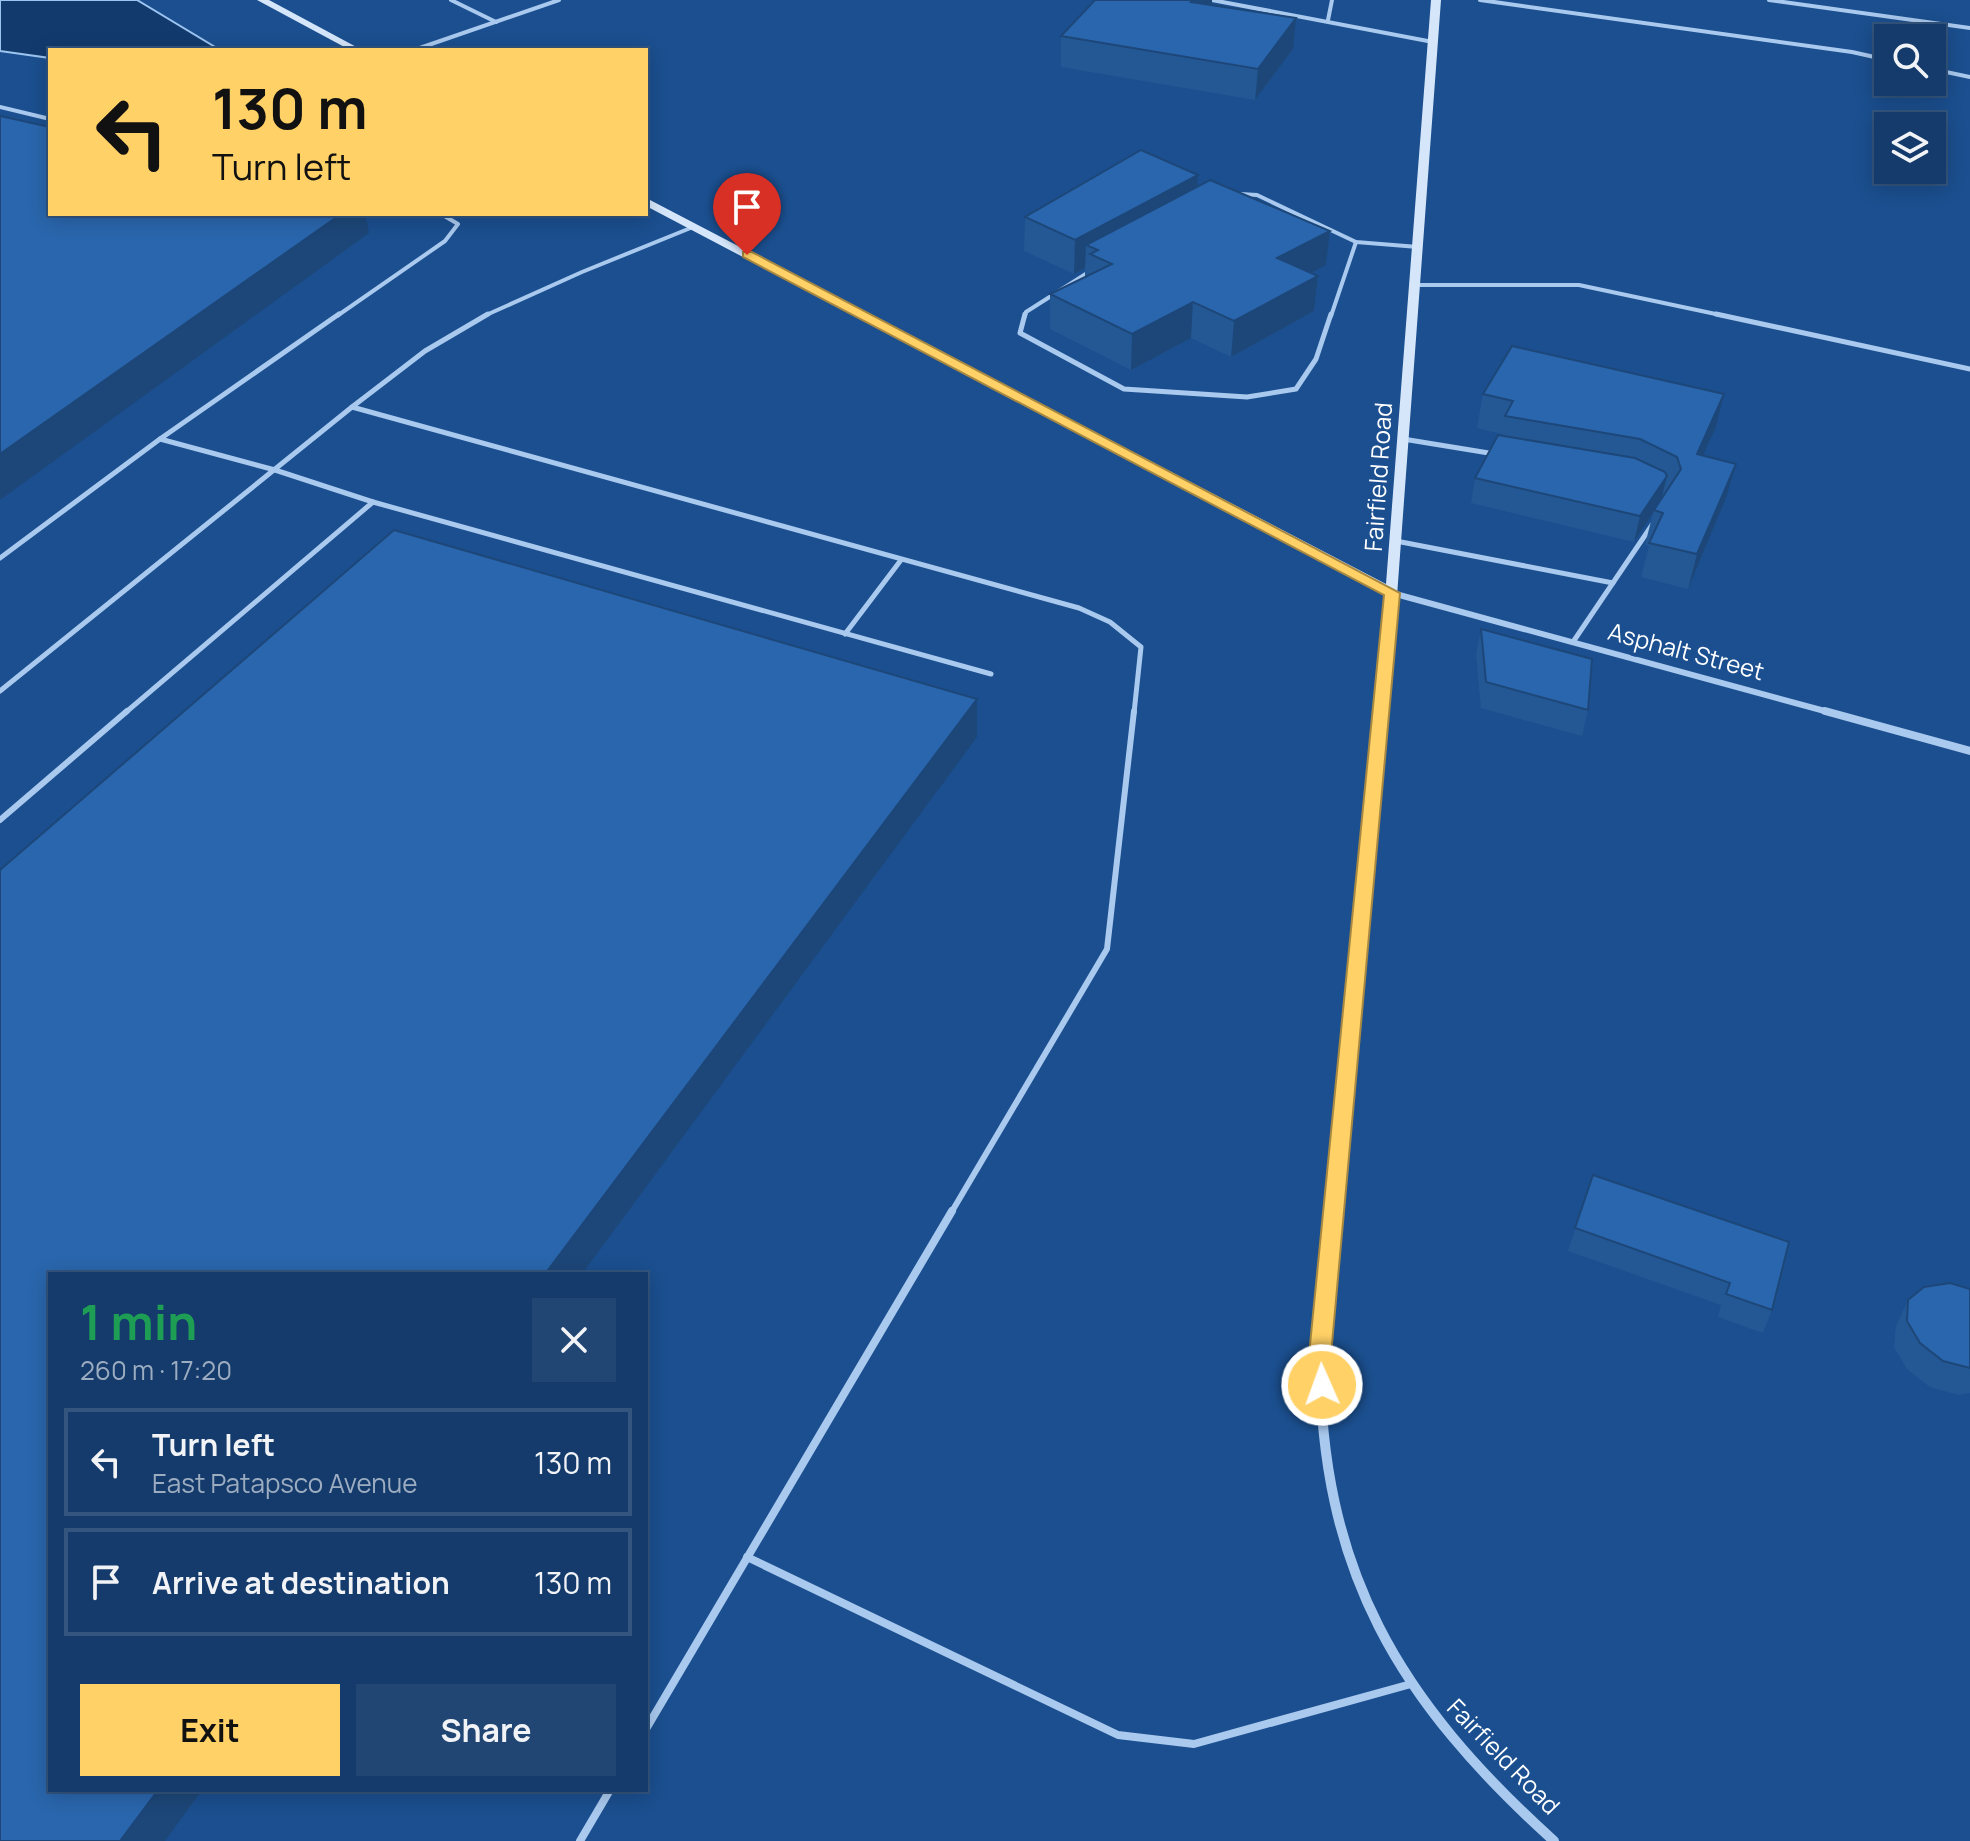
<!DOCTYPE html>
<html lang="en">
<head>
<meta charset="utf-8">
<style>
	body { margin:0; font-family:Manrope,sans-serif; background:#214673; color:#f1f3f6; height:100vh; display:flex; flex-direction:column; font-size:30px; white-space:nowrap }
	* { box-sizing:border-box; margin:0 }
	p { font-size:26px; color:#9dadc1 }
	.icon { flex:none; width:44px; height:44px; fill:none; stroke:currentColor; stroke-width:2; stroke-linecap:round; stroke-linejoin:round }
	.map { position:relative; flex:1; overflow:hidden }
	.panel { position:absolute; left:48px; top:1272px; width:600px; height:520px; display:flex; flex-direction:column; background:#143b6b; border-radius:0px; box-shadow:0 4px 20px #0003,0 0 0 2px #33557e }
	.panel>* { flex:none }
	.top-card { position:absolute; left:48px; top:48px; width:600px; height:168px; border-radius:0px; box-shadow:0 4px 20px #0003,0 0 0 2px #33557e; background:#ffd166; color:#111; overflow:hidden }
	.controls { position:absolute; left:1874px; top:24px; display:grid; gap:16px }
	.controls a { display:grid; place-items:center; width:72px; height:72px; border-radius:0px; background:#143b6b; box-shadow:0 4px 20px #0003,0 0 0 2px #33557e; font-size:40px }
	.pin { position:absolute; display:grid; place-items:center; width:68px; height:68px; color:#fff; margin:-82px -34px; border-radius:50% 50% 50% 0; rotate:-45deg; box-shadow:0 0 8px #0007 }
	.pin .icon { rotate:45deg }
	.me { position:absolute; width:88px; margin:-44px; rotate:358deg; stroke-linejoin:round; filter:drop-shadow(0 0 6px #0008) }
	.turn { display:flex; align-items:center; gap:28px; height:168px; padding:0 32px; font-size:36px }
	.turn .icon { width:104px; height:104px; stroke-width:2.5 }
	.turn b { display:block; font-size:56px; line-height:68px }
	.round { display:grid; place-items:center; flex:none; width:84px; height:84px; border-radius:0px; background:#214673 }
	.head { display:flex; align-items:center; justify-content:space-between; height:136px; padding:0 32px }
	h1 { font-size:48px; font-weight:700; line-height:60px; color:#1e9e55 }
	.cta { display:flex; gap:16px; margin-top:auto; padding:16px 32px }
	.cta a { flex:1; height:92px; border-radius:0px; background:#ffd166; color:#111; font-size:32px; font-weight:700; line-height:92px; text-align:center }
	.cta a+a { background:#214673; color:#f1f3f6 }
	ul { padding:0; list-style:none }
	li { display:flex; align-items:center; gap:24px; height:108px; margin:0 16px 12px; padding:0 16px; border:4px solid #33557e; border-radius:0px }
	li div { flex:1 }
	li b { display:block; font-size:30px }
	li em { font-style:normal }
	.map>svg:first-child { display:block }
</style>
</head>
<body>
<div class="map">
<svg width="1970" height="1841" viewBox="0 0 1970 1841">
	<rect width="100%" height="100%" fill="#1b4f8f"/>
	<path fill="#123a6d" stroke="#9cc4f0" stroke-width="2" d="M 0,0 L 137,0 L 220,50 L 50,50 L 50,58 L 0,51 Z"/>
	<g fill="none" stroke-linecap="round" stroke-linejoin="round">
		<g stroke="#a9c9ee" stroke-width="4">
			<path d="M 451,0 L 496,22"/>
			<path d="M 1212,0 L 1433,42"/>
			<path d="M 1480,0 L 1852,52 L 1888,60"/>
			<path d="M 1769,0 L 1970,28"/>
			<path d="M 1328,20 L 1332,0"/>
			<path d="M 414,50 L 559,0"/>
			<path d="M 1932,69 L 1970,77"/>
			<path d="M 0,107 L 50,119"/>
			<path d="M 1240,194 L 1257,195 L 1356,242 L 1418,247"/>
			<path d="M 1415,285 L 1579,285 L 1725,316"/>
			<path d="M 337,316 L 445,241 L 458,224 L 441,214"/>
			<path d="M 484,316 L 582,272 L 693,227"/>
			<path d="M 1025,316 L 1026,312 L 1092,270"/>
			<path d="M 1331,316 L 1356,242"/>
		</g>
		<g stroke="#a9c9ee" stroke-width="5">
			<path d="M 1025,314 L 1020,333 L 1124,389 L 1247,397 L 1296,389 L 1316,359 L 1331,314"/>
			<path d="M 1716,314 L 1970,369"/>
			<path d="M 352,407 L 425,351 L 488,314"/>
			<path d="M 1403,439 L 1495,454"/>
			<path d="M 373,502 L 991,674"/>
			<path d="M 1396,541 L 1613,583"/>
			<path d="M 0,558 L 160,439 L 339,314"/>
			<path d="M 845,634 L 901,560"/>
			<path d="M 1573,642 L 1652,525"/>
			<path d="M 0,691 L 352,407 L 1079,608 L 1110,622 L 1141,647 L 1134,713"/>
			<path d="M 125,713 L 373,502 L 275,470 L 160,439"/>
		</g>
		<g stroke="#a9c9ee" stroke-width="6">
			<path d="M 0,820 L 127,711"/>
			<path d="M 951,1213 L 1107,949 L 1134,711"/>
		</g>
		<g stroke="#a9c9ee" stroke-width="8">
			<path d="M 747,1557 L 1118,1735 L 1194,1744 L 1411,1684"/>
			<path d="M 646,1729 L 952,1211"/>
			<path d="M 580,1841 L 610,1790"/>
		</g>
		<path stroke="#a9c9ee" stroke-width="6" d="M 1381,713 L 1392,593 L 1832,713"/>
		<g stroke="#a9c9ee" stroke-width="8">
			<path d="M 1825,711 L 1970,751"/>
			<path d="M 1333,1213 L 1381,711"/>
		</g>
		<path stroke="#a9c9ee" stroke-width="10" d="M 1334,1211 C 1329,1259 1320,1308 1320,1356 C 1320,1571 1399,1701 1554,1841"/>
		<g fill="#d6e6fa" fill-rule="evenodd">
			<path d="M 257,0 L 269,0 L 362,50 L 350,50 Z"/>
			<path d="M 1431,0 L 1441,0 L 1397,596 L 1387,596 L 646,206 L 646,199 L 650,200 L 1386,584 Z"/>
		</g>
	</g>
	<g fill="#245895">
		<path d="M 1212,5 L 1293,49 L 1255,100 L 1061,67 L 1061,36 Z"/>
		<path d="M 1197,186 L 1330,231 L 1326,265 L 1311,273 L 1318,276 L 1314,311 L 1231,357 L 1191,338 L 1131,370 L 1050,329 L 1050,294 L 1085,277 L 1085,268 L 1074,274 L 1024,251 L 1025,217 Z"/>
		<path d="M 1483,394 L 1724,394 L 1716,427 L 1703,455 L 1726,498 L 1688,589 L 1641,577 L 1649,546 L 1645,545 L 1653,513 L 1634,542 L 1471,503 L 1475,478 L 1502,434 L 1477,428 Z"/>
		<path d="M 1481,629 L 1588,710 L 1582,736 L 1481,708 L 1476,655 Z"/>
		<path d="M 1593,1175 L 1772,1310 L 1763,1333 L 1718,1317 L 1721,1305 L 1568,1251 Z"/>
		<path d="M 1970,1289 L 1970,1393 L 1958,1395 L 1930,1387 L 1907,1369 L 1894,1347 L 1896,1326 L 1908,1300 Z"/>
	</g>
	<g fill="#1d4779">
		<path d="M 1193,0 L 1212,0 L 1212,5 L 1191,2 Z"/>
		<path d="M 1296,18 L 1293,49 L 1255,100 L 1258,69 Z"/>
		<path d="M 1198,175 L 1196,208 L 1098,250 L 1086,245 L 1085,268 L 1074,274 L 1075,240 Z"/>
		<path d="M 341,214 L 365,214 L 369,233 L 0,500 L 0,454 Z"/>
		<path d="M 1330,231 L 1326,265 L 1274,293 L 1277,258 Z"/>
		<path d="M 1318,276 L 1314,311 L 1231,357 L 1234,321 Z"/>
		<path d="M 1193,302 L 1191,338 L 1131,370 L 1132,334 Z"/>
		<path d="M 1724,394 L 1716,427 L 1688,488 L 1697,454 Z"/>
		<path d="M 1736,464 L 1726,498 L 1688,589 L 1697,554 Z"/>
		<path d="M 1667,476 L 1661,501 L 1654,510 L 1653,513 L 1634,542 L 1640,516 Z"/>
		<path d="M 977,699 L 977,737 L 582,1274 L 545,1274 Z"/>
		<path d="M 158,1790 L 202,1790 L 165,1841 L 120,1841 Z"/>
	</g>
	<g fill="#2a66ad" stroke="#1d4779" stroke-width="2">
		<path d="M 1095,0 L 1193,0 L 1191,2 L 1296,18 L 1258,69 L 1061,36 Z"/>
		<path d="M 0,116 L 50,127 L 50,214 L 341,214 L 0,454 Z"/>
		<path d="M 1141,150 L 1198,175 L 1075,240 L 1025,217 Z"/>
		<path d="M 1210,180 L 1330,231 L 1277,258 L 1318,276 L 1234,321 L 1193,302 L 1132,334 L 1050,294 L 1112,264 L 1090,254 L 1098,250 L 1086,245 Z"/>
		<path d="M 1512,346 L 1724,394 L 1697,454 L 1736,464 L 1697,554 L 1649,543 L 1663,513 L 1654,510 L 1681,469 L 1677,457 L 1640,439 L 1505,416 L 1513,401 L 1483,394 Z"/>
		<path d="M 1498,435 L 1635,458 L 1665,472 L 1667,476 L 1640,516 L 1475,478 Z"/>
		<path d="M 394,530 L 977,699 L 545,1274 L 50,1274 L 50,1790 L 158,1790 L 120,1841 L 0,1841 L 0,870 Z"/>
		<path d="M 1481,629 L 1592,659 L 1588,710 L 1486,682 Z"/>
		<path d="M 1593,1175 L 1789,1242 L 1772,1310 L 1726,1294 L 1730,1283 L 1575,1228 Z"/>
		<path d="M 1950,1283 L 1970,1289 L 1970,1368 L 1943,1361 L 1920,1343 L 1907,1321 L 1908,1300 L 1924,1287 Z"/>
	</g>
	<path fill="#ffd166" stroke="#a68842" stroke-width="2" d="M 743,252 L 752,252 L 1400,593 L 1331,1355 L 1333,1385 L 1330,1392 L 1322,1395 L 1314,1392 L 1309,1355 L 1384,595 L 743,257 Z"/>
	<g text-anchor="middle" stroke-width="8" stroke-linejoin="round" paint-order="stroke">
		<g font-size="24" fill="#fff" stroke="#1b4f8f">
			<text transform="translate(1379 477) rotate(-86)" y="8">Fairfield Road</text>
			<text transform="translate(1686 652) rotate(15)" y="8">Asphalt Street</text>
			<text transform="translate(1503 1757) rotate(46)" y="8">Fairfield Road</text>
		</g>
	</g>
</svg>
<div class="controls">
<a><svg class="icon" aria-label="search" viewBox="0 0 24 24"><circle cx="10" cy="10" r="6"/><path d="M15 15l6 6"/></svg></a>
<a><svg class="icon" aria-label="layers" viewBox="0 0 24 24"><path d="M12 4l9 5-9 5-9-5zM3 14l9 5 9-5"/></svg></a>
</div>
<div class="pin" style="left:747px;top:255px;background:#d93025"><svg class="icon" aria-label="arrive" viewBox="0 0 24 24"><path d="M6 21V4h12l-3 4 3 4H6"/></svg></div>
<svg class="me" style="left:1322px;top:1385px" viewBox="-20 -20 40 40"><circle r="17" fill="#ffd166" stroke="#fff" stroke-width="3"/><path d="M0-11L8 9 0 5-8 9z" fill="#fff"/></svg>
<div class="top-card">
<div class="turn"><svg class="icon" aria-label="left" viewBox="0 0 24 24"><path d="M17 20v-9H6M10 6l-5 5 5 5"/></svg><div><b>130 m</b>Turn left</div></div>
</div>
<section class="panel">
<div class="head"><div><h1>1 min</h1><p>260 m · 17:20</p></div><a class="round"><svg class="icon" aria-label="close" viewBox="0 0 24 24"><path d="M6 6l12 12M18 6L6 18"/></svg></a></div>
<ul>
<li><svg class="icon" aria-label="left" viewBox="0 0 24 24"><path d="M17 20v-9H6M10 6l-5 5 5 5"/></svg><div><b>Turn left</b><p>East Patapsco Avenue</p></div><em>130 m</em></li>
<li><svg class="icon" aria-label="arrive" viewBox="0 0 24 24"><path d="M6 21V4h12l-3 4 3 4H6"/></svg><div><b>Arrive at destination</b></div><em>130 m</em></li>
</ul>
<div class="cta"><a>Exit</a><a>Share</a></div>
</section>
</div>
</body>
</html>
